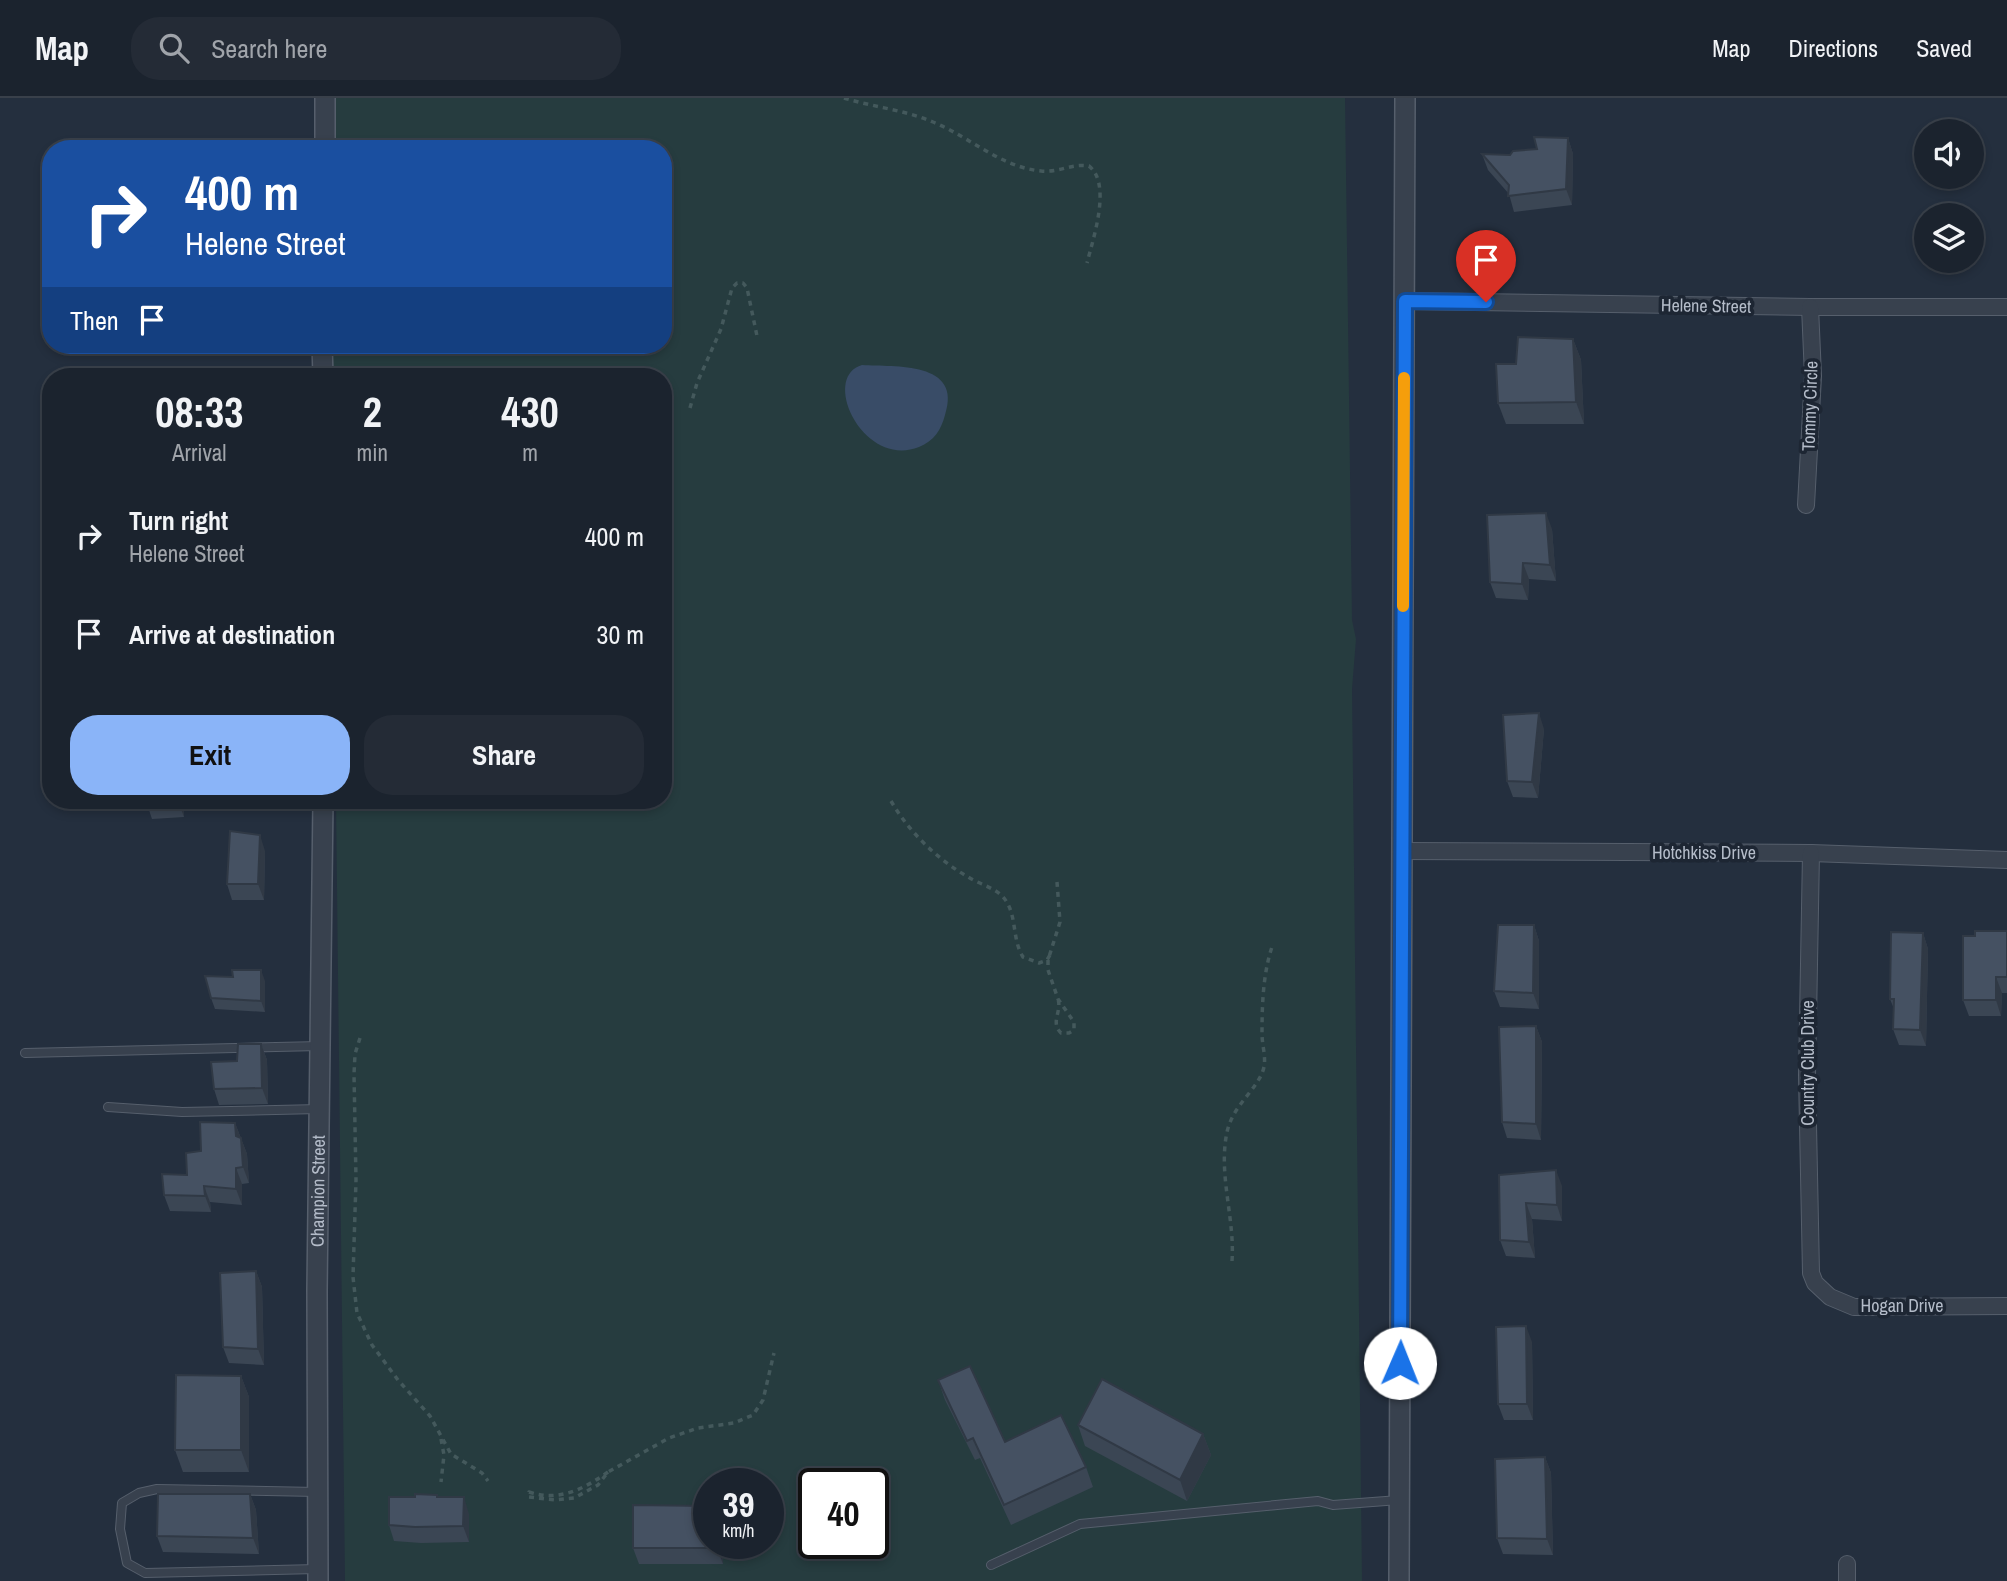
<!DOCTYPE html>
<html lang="en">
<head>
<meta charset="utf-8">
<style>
	body { margin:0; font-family:"Archivo Narrow",sans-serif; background:#242b36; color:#f1f3f6; height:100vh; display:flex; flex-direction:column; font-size:26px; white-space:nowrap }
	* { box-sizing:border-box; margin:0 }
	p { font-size:23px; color:#a0a4aa }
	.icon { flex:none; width:38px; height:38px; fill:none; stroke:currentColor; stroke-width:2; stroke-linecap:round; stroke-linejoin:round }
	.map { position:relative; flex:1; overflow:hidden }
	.panel { position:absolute; left:42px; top:270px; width:630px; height:441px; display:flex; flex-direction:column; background:#1b232e; border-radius:28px; box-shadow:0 4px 10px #0003,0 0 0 2px #39404a }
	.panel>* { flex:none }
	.hud { position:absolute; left:42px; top:42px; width:630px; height:214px; border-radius:28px; box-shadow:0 4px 10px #0003,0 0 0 2px #39404a; background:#1a4fa0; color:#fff; overflow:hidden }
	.fabs { position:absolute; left:1914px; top:21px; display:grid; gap:14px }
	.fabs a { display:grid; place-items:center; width:70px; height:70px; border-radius:50%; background:#1b232e; box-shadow:0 4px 10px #0003,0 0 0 2px #39404a; font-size:35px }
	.speed { position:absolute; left:693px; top:1370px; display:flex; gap:14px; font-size:35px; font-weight:700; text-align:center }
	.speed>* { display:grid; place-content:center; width:91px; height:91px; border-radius:50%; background:#1b232e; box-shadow:0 4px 10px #0003,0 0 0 2px #39404a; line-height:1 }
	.speed small { font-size:18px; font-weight:400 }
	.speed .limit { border:4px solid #111; border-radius:10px; background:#fff; color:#111 }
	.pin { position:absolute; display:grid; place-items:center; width:60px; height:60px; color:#fff; margin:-72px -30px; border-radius:50% 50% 50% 0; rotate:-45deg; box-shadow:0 0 7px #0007 }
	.pin .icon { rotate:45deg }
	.me { position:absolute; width:77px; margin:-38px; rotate:1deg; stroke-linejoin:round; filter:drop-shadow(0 0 5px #0008) }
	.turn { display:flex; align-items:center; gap:24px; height:147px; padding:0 28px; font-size:32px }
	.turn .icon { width:91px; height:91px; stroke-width:2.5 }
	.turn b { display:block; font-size:49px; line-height:60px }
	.then { display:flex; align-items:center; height:66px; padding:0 28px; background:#0003; gap:14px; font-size:26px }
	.eta { display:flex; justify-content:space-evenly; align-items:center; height:119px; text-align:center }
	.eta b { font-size:42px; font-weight:800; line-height:49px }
	.button { display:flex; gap:14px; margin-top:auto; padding:14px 28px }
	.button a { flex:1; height:80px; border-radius:28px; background:#8ab4f8; color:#111; font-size:28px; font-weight:800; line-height:80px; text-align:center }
	.button a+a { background:#242b36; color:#f1f3f6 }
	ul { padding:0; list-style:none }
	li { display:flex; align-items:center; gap:21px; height:98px; padding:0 28px }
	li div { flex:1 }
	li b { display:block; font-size:26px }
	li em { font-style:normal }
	header { display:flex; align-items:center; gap:42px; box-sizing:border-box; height:98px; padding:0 35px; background:#1b232e; border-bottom:2px solid #39404a }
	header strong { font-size:33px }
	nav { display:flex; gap:38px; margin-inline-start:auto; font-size:24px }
	.search { width:490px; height:63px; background:#242b36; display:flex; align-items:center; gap:18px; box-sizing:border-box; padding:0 24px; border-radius:28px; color:#a0a4aa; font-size:26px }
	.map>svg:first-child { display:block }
</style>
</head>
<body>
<header>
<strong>Map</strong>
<div class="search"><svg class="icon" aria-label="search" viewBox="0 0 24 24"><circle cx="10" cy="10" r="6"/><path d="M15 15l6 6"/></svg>Search here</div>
<nav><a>Map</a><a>Directions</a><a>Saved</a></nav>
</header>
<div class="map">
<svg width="2007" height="1483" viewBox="0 0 2007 1483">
	<rect width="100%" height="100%" fill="#242f3e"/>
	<path fill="#263c3f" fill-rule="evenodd" d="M 332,0 L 1345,0 L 1352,522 L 1356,541 L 1352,591 L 1362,1483 L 345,1483 L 336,702 L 663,702 L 663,278 L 333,278 L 333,247 L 663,247 L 663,51 L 332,51 ZM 709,1386 L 768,1386 L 768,1446 L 709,1446 ZM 814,1386 L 873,1386 L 873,1446 L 814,1446 Z"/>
	<path fill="#394c67" d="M 862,267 C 895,269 963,263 945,317 C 941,332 934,343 919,349 C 863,371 820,279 862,267 Z"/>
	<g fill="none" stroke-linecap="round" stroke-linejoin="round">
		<g stroke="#565f6c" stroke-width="10">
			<g id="service">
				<path d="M 25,955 L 320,948"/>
				<path d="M 108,1009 L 182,1014 L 319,1011"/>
				<path d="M 317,1394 L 157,1391 L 139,1395 L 122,1405 L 120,1431 L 127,1465 L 145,1475 L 317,1471"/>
				<path d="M 991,1467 L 1080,1426 L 1318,1403 L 1333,1407 L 1399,1402"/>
			</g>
		</g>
		<g stroke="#565f6c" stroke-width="18">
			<g id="minor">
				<path d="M 1405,203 L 1810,209 L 2007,209"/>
				<path d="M 1806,407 L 1813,278 L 1810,209"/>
				<path d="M 1402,753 L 1811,755 L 2007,762"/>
				<path d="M 1811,755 L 1807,977 L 1811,1175 L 1815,1185 L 1830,1199 L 1854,1209 L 2007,1208"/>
				<path d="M 1847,1483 L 1847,1466"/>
			</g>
		</g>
		<g stroke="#565f6c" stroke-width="22">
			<g id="tertiary">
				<path d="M 325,51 L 325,0"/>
				<path d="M 322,247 L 323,278"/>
				<path id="s1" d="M 318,1483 L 317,1193 L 323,702"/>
				<path d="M 1399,1483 L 1405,0"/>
			</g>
		</g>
		<g stroke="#44595c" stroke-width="3.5" stroke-dasharray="5 5" stroke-linecap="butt">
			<path d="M 844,0 C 873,9 905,12 933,24 C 970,39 1000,69 1041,73 C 1058,75 1072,65 1089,68 C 1112,86 1093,141 1087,165"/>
			<path d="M 690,310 L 697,285 L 721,231 L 732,190 L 737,185 L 743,185 L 747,190 L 757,238"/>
			<path d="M 891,703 C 909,734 937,761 968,779 C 979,786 993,789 1002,798 C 1018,814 1011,840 1023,859 L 1039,865 L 1047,862 L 1050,857"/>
			<path d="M 1057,784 L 1060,824 L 1048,862 L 1048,872 L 1058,901 L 1074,924 L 1074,932 L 1069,935 L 1061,935 C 1050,924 1062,914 1058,901"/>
			<path d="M 360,940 L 355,956 L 354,976 L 356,1082 L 353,1179 L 357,1215 L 372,1247 L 398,1282 L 430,1318 L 451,1356 L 482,1375 L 488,1383"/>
			<path d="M 1232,1163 C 1235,1120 1218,1077 1227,1034 C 1233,1006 1259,991 1264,969 C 1266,958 1262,947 1262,936 C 1262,906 1263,874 1273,846"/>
			<path d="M 441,1341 L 444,1357 L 441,1384"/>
			<path d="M 608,1374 C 584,1391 559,1404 529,1394 L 529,1399 L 555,1402 L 574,1400 L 598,1387 L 608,1374 L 669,1340 L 698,1330 L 734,1325 L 753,1317 L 763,1302 L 774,1255"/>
		</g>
		<use href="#service" stroke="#38414e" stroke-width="8"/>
		<use href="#minor" stroke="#38414e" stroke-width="16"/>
		<use href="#tertiary" stroke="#38414e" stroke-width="19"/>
	</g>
	<g fill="#3b4654">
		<path d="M 1568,40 L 1573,56 L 1572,107 L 1514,114 L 1509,96 L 1488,72 L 1482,56 L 1510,57 L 1537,51 Z"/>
		<path d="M 1573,241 L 1581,262 L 1584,326 L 1506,326 L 1498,305 L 1516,266 Z"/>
		<path d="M 1552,431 L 1556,483 L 1529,481 L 1528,502 L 1496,500 L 1490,484 Z"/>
		<path d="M 1544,631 L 1538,700 L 1513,699 L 1507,683 Z"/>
		<path d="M 133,702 L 183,702 L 184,719 L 152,721 L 147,706 L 134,705 Z"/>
		<path d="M 265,753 L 264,802 L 232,802 L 227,786 Z"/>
		<path d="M 1534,827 L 1539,843 L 1539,911 L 1500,909 L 1494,893 Z"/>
		<path d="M 2007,833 L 2007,895 L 2002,895 L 2001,918 L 1969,918 L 1963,902 L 1975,838 Z"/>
		<path d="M 1923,835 L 1928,851 L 1926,948 L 1899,947 L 1893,931 L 1894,911 L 1890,901 Z"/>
		<path d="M 233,879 L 265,883 L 265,914 L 215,911 L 211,900 Z"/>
		<path d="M 1536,928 L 1542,944 L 1541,1042 L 1507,1040 L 1502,1024 Z"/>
		<path d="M 261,946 L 267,962 L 268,1006 L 219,1007 L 214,991 Z"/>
		<path d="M 235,1025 L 247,1056 L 249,1085 L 242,1086 L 242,1107 L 210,1104 L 211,1114 L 170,1113 L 164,1097 L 187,1077 L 201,1053 Z"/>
		<path d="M 1499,1077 L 1562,1088 L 1562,1123 L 1532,1121 L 1535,1160 L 1506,1158 L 1500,1142 Z"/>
		<path d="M 256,1173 L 262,1189 L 264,1267 L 229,1265 L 223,1249 Z"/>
		<path d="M 1532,1244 L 1533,1322 L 1504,1322 L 1498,1306 Z"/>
		<path d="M 241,1278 L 249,1299 L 249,1374 L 183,1374 L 175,1352 Z"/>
		<path d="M 938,1282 L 1005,1344 L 1086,1369 L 1093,1389 L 1011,1427 L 980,1360 L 975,1362 L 945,1302 Z"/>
		<path d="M 1078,1327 L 1203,1336 L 1211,1357 L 1187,1403 L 1085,1348 Z"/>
		<path d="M 1545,1359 L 1551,1375 L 1553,1457 L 1503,1456 L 1497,1440 Z"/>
		<path d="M 250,1396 L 256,1412 L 259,1456 L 163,1454 L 157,1438 Z"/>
		<path d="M 438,1399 L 469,1416 L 469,1444 L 421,1445 L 394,1443 L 389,1427 Z"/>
		<path d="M 723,1446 L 723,1466 L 639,1466 L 633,1450 Z"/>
	</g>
	<g fill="#303945">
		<path d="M 1568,40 L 1573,56 L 1572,107 L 1566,91 Z"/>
		<path d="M 1573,241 L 1581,262 L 1584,326 L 1576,304 Z"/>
		<path d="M 1546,415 L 1552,431 L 1556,483 L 1550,467 Z"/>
		<path d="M 1523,465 L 1529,481 L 1528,502 L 1522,486 Z"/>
		<path d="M 1539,615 L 1544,631 L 1538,700 L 1532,684 Z"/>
		<path d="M 178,702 L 183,702 L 184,719 L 178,703 Z"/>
		<path d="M 260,737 L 265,753 L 264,802 L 258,786 Z"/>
		<path d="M 1534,827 L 1539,843 L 1539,911 L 1533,895 Z"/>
		<path d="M 1923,835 L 1928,851 L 1926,948 L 1920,932 Z"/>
		<path d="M 261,872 L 265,883 L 265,914 L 261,903 Z"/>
		<path d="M 1996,879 L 2002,895 L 2001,918 L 1996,902 Z"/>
		<path d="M 1536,928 L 1542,944 L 1541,1042 L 1536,1026 Z"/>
		<path d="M 261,946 L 267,962 L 268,1006 L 262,990 Z"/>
		<path d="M 235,1025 L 247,1056 L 249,1085 L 243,1069 L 236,1038 Z"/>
		<path d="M 236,1070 L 242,1086 L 242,1107 L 236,1091 Z"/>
		<path d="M 1556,1072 L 1562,1088 L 1562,1123 L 1557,1107 Z"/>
		<path d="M 204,1088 L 210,1104 L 211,1114 L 205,1098 Z"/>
		<path d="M 1526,1105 L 1532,1121 L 1535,1160 L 1529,1144 Z"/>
		<path d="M 256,1173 L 262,1189 L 264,1267 L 258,1251 Z"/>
		<path d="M 1526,1228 L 1532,1244 L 1533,1322 L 1527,1306 Z"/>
		<path d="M 241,1278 L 249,1299 L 249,1374 L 241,1352 Z"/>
		<path d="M 1203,1336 L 1211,1357 L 1187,1403 L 1180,1382 Z"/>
		<path d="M 1545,1359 L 1551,1375 L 1553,1457 L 1547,1441 Z"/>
		<path d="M 250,1396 L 256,1412 L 259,1456 L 253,1440 Z"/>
		<path d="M 464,1399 L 469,1416 L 469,1444 L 463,1428 Z"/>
		<path d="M 717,1446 L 723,1446 L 723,1466 L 717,1450 Z"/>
	</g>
	<g fill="#455162" stroke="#303945" stroke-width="2">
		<path d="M 1534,39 L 1568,40 L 1566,91 L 1508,98 L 1509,87 L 1482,56 L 1510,57 L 1513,53 L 1537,51 Z"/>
		<path d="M 1518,239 L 1573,241 L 1576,304 L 1498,305 L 1496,266 L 1516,266 Z"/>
		<path d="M 1546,415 L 1550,467 L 1523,465 L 1522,486 L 1490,484 L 1487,417 Z"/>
		<path d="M 1539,615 L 1532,684 L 1507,683 L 1503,617 Z"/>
		<path d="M 147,702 L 178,702 L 178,703 L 147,705 Z"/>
		<path d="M 230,733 L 260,737 L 258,786 L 227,786 Z"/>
		<path d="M 1498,827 L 1534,827 L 1533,895 L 1494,893 Z"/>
		<path d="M 1975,833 L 2007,833 L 2007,879 L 1996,879 L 1996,902 L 1963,902 L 1963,838 L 1975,838 Z"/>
		<path d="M 1891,834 L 1923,835 L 1920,932 L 1893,931 L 1894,901 L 1890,901 Z"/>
		<path d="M 232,872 L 261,872 L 261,903 L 211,900 L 205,878 L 233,879 Z"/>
		<path d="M 1536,928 L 1536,1026 L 1502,1024 L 1499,929 Z"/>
		<path d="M 238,946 L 261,946 L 262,990 L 214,991 L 211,964 L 237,963 Z"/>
		<path d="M 200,1024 L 235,1025 L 236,1038 L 241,1040 L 243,1069 L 236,1070 L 236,1091 L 204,1088 L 205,1098 L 164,1097 L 162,1076 L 187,1077 L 186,1055 L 201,1053 Z"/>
		<path d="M 1556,1072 L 1557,1107 L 1526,1105 L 1529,1144 L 1500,1142 L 1499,1077 Z"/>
		<path d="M 256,1173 L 258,1251 L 223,1249 L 220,1175 Z"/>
		<path d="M 1526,1228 L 1527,1306 L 1498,1306 L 1496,1229 Z"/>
		<path d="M 970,1268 L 1005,1344 L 1061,1317 L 1086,1369 L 1004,1407 L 973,1340 L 967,1343 L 938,1282 Z"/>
		<path d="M 176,1277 L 241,1278 L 241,1352 L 175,1352 Z"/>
		<path d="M 1102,1281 L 1203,1336 L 1180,1382 L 1078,1327 Z"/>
		<path d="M 1545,1359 L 1547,1441 L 1497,1440 L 1495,1361 Z"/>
		<path d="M 158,1396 L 250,1396 L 253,1440 L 157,1438 Z"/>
		<path d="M 415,1396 L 437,1397 L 437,1399 L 464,1399 L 463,1428 L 415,1429 L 389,1427 L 389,1399 L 415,1399 Z"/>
		<path d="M 633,1407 L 709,1408 L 709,1446 L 717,1446 L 717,1450 L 633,1450 Z"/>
	</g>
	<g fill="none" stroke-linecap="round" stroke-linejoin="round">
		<g stroke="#114b97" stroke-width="18">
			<path id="route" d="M 1400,1265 L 1405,203 L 1486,204"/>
		</g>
		<use href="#route" stroke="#1a73e8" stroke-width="12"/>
		<path stroke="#f59e0b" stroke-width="12" d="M 1403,508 L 1404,280"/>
	</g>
	<g text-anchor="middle" stroke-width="7" stroke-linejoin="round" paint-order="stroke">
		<g font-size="18" fill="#b4bcc9" stroke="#1d2633">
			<text transform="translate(1706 208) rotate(1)" y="6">Helene Street</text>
			<text transform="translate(1810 308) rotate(-88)" y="6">Tommy Circle</text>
			<text x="1704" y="761">Hotchkiss Drive</text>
			<text transform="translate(1808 965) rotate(-90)" y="6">Country Club Drive</text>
			<text dy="6" stroke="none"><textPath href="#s1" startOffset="390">Champion Street</textPath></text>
			<text x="1902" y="1214">Hogan Drive</text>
		</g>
	</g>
</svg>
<div class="fabs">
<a><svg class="icon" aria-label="sound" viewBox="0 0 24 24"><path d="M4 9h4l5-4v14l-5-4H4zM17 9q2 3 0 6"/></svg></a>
<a><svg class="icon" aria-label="layers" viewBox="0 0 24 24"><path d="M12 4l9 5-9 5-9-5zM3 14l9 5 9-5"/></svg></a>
</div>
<div class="speed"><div>39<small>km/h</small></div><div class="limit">40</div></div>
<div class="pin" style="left:1486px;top:204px;background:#d93025"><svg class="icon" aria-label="arrive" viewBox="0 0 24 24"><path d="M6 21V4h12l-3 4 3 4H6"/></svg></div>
<svg class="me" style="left:1400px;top:1265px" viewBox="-20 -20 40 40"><circle r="19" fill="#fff"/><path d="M0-13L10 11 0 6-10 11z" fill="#1a73e8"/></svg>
<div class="hud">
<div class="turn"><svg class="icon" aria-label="right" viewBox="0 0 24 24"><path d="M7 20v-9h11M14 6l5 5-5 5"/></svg><div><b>400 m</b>Helene Street</div></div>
<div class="then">Then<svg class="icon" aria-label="arrive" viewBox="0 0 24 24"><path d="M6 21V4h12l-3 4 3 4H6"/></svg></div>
</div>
<section class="panel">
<div class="eta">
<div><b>08:33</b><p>Arrival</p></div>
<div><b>2</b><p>min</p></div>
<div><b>430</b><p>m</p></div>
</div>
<ul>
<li><svg class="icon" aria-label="right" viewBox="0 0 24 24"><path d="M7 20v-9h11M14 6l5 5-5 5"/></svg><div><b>Turn right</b><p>Helene Street</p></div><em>400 m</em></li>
<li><svg class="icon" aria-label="arrive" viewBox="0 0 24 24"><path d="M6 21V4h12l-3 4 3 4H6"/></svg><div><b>Arrive at destination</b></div><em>30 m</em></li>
</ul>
<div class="button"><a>Exit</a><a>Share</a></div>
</section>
</div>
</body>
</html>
